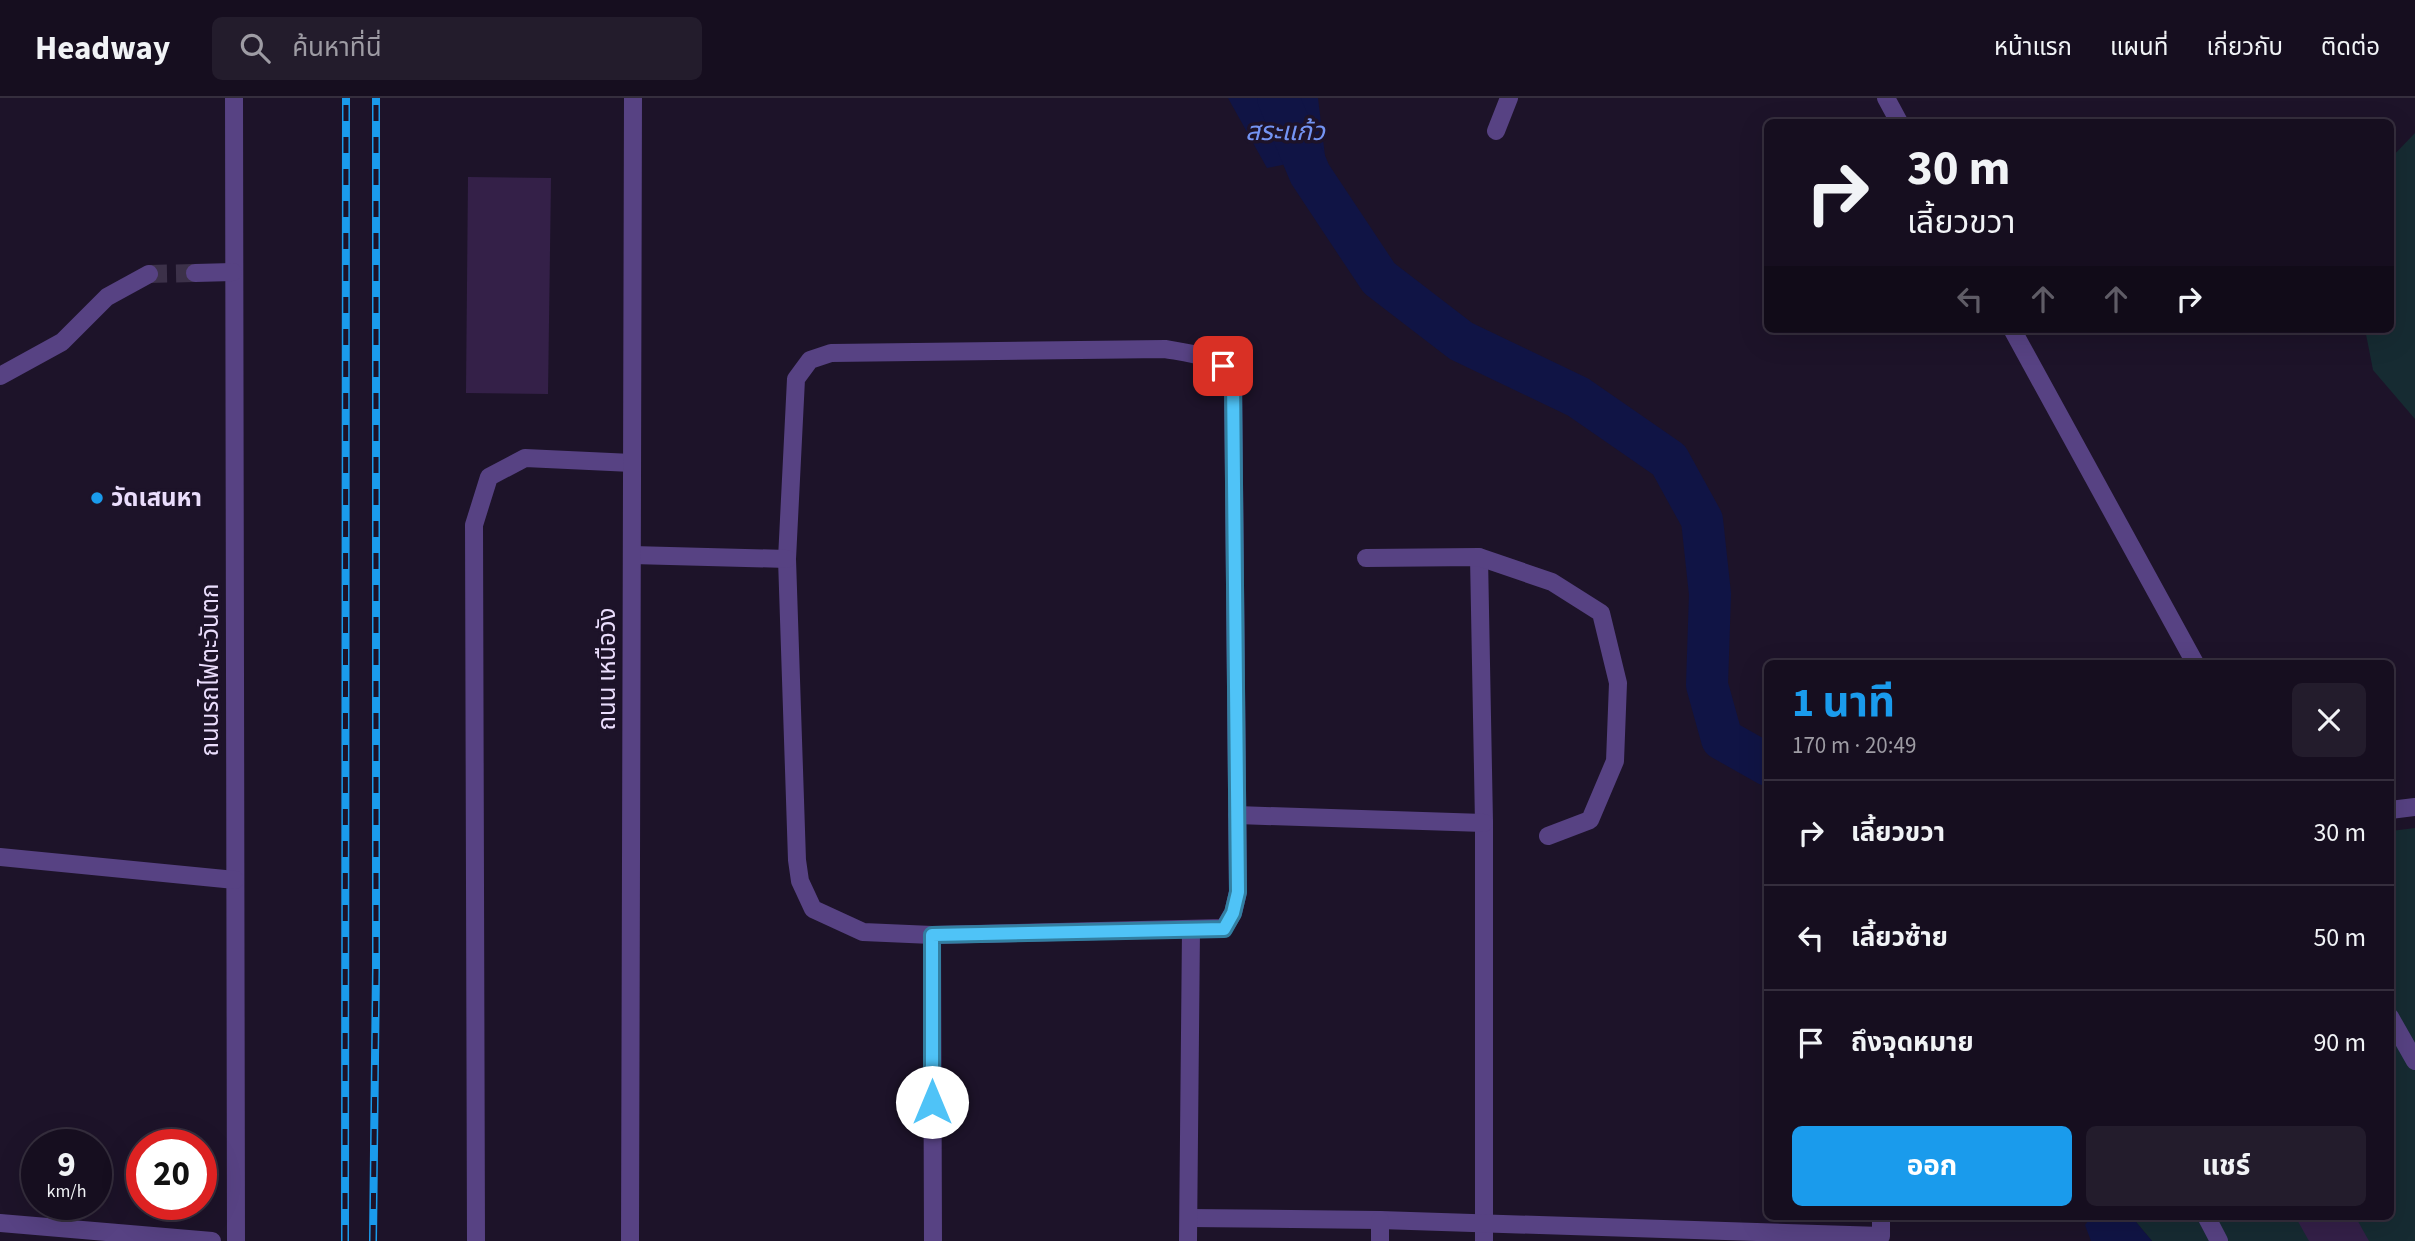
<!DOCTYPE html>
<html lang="th">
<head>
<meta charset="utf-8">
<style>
	body { margin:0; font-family:"Source Sans 3","Noto Sans Thai",sans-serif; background:#231c2c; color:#f1f3f6; height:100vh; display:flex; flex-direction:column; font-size:26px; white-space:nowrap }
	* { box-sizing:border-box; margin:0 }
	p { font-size:23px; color:#9e9ca4 }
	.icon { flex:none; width:38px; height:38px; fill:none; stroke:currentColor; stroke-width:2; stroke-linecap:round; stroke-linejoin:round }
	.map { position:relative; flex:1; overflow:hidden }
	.drawer { position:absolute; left:1764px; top:562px; width:630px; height:560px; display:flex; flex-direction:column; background:#160e1f; border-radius:10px; box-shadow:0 7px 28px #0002,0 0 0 2px #352e3d }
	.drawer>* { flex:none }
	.hud { position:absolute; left:1764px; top:21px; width:630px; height:214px; border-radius:10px; box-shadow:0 7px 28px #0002,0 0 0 2px #352e3d; background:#160e1f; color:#f1f3f6; overflow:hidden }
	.speed { position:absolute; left:21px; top:1031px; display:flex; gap:14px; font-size:35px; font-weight:700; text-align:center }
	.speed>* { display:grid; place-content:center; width:91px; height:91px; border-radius:50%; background:#160e1f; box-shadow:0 7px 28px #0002,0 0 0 2px #352e3d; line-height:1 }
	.speed small { font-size:18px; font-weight:400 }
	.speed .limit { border:10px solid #d22; background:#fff; color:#111 }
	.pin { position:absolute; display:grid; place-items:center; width:60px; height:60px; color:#fff; margin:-30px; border-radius:14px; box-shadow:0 4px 10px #0006 }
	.me { position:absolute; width:77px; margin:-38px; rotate:0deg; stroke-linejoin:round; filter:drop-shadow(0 0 5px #0008) }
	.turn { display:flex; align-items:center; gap:24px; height:147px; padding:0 28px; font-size:32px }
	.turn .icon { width:91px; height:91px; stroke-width:2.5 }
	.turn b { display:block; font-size:49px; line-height:60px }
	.lanes { display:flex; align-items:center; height:66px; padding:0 28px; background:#0003; justify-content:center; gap:35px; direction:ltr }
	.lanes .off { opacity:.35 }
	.round { display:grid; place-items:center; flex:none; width:74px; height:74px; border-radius:10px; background:#231c2c }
	.head { display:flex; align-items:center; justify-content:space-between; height:119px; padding:0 28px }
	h1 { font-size:42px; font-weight:700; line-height:52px; color:#1a9bec }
	.primary-button { display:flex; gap:14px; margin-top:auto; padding:14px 28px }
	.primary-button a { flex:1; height:80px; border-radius:10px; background:#1a9bec; color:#fff; font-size:28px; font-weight:700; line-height:80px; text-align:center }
	.primary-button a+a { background:#231c2c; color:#f1f3f6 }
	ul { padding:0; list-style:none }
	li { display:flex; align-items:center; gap:21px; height:105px; padding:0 28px; border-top:2px solid #352e3d }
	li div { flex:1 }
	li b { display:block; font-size:26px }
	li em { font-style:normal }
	header { display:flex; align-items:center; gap:42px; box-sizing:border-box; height:98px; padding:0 35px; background:#160e1f; border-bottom:2px solid #352e3d }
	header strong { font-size:33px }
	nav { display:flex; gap:38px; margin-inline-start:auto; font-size:24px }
	.search { width:490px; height:63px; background:#231c2c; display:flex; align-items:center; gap:18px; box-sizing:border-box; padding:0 24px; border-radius:10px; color:#9e9ca4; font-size:26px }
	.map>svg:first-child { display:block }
</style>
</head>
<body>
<header>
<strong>Headway</strong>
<div class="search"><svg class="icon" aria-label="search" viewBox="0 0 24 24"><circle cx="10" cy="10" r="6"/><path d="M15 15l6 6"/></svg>ค้นหาที่นี่</div>
<nav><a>หน้าแรก</a><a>แผนที่</a><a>เกี่ยวกับ</a><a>ติดต่อ</a></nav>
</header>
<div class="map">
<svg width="2415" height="1143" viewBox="0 0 2415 1143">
	<rect width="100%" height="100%" fill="#1d1329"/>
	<g fill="#162b32">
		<path d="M 2415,35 L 2415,321 L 2373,272 L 2365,231 L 2390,231 L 2391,60 Z"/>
		<path d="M 2415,730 L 2415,1143 L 2152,1143 L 2131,1118 L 2390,1118 L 2391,733 Z"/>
	</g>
	<g fill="#101445">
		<path d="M 1228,0 L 1318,0 L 1325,58 L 1267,70 Z"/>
		<path d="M 2092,1118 L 2131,1118 L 2152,1143 L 2091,1143 L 2085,1127 Z"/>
	</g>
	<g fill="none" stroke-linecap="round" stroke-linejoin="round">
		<path stroke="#101445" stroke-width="42" d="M 1278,0 L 1310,76 L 1379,180 L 1461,243 L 1578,299 L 1669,362 L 1702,422 L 1710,496 L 1707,587 L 1722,641 L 1768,667"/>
	</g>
	<g fill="#342048">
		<path d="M 468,79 L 551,80 L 548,296 L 466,295 Z"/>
		<path d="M 2295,1118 L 2355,1118 L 2369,1143 L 2309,1143 Z"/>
	</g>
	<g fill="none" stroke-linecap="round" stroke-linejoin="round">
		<path stroke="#3c3149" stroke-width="18" stroke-dasharray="18 9" stroke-linecap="butt" d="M 149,176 L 195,175"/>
		<g stroke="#574283" stroke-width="18">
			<path d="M 234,0 L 236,1143"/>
			<path d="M 1886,0 L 1899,24"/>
			<path d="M 1496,33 L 1509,0"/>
			<path d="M 195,175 L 233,174"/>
			<path d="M 2012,231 L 2195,565"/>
			<path d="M 1165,251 C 1195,256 1214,256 1233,282 L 1238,794 L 1233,815 L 1224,830 L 932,837 L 863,834 L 813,811 L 800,783 L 797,762 L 787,461 L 796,281 L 810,262 L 831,255 Z"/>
			<path d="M 0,278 L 62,244 L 107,199 L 149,176"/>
			<path d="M 632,457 L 787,461"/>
			<path d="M 1479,459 L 1484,725 L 1484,1143"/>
			<path d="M 1366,460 L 1479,459 L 1552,484 L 1601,515 L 1618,585 L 1615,663 L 1590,722 L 1548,738"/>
			<path d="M 2390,712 L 2415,709"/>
			<path d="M 1237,717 L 1484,725"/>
			<path d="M 0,759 L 235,782"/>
			<path d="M 932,837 L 933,1143"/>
			<path d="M 2390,919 L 2415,963"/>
			<path d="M 2206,1118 L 2219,1143"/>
			<path d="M 1189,1120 L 1380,1122 L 1881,1138 L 1881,1118"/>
			<path d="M 1380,1122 L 1380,1143"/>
			<path d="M 0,1125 L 212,1143"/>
			<path d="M 476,1143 L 474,427 L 489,379 L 525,360 L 632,365"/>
			<path d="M 630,1143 L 633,0"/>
			<path d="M 1188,1143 L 1191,831"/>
		</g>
		<g stroke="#1a9bec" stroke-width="8">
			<g id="rail">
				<path d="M 345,1143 L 346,0"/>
				<path d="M 373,1143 L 376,872 L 376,0"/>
			</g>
		</g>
		<use href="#rail" stroke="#1d1329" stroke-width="5" stroke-dasharray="16" stroke-linecap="butt"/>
	</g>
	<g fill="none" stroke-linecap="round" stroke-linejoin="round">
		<g stroke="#337fa1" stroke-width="18">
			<path id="route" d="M 932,1004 L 932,837 L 1224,831 L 1233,815 L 1238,794 L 1233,282 L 1223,268"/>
		</g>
		<use href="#route" stroke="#4fc3f7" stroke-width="12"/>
	</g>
	<circle fill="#1a9bec" stroke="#1d1329" stroke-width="2.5" cx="97" cy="400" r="7"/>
	<g text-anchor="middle" stroke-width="7" stroke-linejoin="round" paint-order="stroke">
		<g font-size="24" font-weight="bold" fill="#eaddfc" stroke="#1d1329" text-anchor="start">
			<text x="111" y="408">วัดเสนหา</text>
		</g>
		<g font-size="24" fill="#eaddfc" stroke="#1d1329">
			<text transform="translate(607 571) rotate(-90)" y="8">ถนน เหนือวัง</text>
			<text transform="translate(210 572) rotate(-90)" y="8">ถนนรถไฟตะวันตก</text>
		</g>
		<g font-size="26" font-style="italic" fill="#7494f3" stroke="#1d1329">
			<text x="1285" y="42">สระแก้ว</text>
		</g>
	</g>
</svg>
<div class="speed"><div>9<small>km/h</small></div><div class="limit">20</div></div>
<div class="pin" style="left:1223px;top:268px;background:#d93025"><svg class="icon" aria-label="arrive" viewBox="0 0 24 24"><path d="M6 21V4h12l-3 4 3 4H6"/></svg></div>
<svg class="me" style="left:932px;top:1004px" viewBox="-20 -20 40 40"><circle r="19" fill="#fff"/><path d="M0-13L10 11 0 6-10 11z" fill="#4fc3f7"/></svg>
<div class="hud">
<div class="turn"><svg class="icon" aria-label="right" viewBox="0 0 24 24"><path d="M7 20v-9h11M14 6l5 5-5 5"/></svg><div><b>30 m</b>เลี้ยวขวา</div></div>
<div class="lanes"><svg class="icon off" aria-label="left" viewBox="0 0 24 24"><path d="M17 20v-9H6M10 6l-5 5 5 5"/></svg><svg class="icon off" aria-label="ahead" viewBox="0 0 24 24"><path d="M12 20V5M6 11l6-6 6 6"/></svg><svg class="icon off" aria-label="ahead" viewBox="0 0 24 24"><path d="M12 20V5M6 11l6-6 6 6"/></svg><svg class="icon" aria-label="right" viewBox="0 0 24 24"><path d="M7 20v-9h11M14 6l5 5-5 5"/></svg></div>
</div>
<section class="drawer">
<div class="head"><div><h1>1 นาที</h1><p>170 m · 20:49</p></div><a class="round"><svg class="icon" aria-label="close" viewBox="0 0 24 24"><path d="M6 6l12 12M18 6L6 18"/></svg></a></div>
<ul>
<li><svg class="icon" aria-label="right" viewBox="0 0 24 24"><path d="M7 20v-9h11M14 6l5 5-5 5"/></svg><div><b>เลี้ยวขวา</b></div><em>30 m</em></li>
<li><svg class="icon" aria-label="left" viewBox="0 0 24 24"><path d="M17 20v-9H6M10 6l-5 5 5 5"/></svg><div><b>เลี้ยวซ้าย</b></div><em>50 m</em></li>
<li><svg class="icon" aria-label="arrive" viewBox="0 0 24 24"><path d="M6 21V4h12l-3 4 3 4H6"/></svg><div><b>ถึงจุดหมาย</b></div><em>90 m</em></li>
</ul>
<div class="primary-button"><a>ออก</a><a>แชร์</a></div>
</section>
</div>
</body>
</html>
